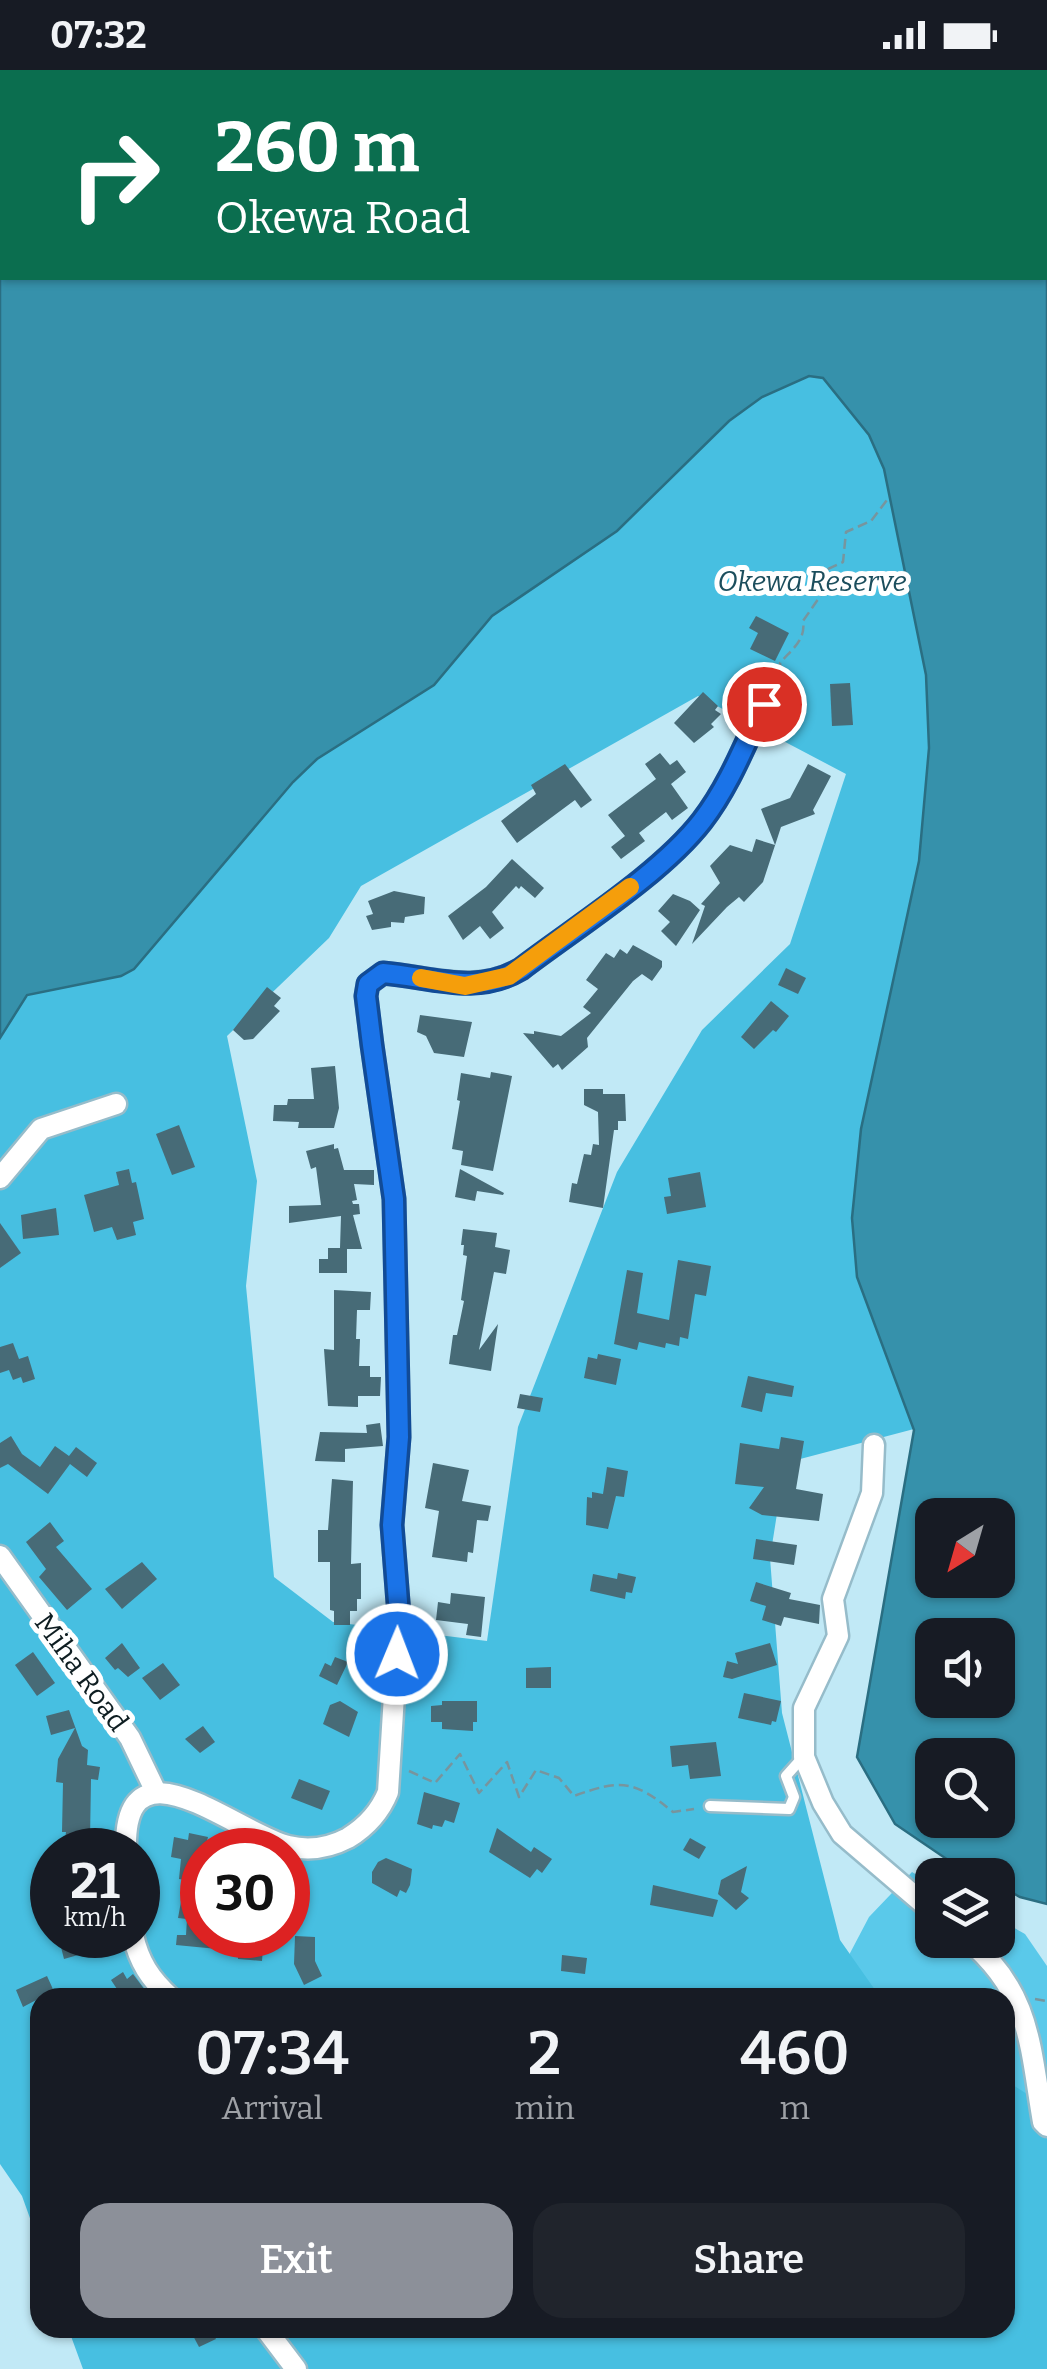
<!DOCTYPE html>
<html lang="en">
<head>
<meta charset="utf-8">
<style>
	body { margin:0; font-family:Bitter,serif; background:#20242c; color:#f1f3f6; height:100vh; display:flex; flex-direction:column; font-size:38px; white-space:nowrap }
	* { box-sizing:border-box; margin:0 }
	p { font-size:32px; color:#9ea1a6 }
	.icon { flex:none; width:55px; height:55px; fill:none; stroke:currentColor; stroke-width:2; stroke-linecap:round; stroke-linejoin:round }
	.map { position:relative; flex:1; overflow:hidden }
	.sheet { position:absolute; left:30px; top:1918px; width:985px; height:350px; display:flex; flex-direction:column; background:#171b24; border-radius:30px; box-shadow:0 2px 8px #0004 }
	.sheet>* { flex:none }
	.banner { position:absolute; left:0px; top:0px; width:1048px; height:210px; box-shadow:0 2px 8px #0004; background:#0b6e4f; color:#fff; overflow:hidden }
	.needle { width:65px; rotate:217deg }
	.fabs { position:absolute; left:915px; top:1428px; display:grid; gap:20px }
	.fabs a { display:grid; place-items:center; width:100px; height:100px; border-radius:20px; background:#171b24; box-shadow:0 2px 8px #0004; font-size:50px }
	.speed { position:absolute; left:30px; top:1758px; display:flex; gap:20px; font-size:50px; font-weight:700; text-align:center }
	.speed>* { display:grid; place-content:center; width:130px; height:130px; border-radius:50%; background:#171b24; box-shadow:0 2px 8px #0004; line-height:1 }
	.speed small { font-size:25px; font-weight:400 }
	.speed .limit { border:15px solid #d22; background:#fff; color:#111 }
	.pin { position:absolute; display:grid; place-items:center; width:85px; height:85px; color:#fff; margin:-42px; border:5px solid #fff; border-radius:50%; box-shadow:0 2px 10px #0007 }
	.me { position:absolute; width:110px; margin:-55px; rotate:1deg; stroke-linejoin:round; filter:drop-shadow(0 0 8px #0008) }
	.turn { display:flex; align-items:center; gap:35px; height:210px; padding:0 50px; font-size:45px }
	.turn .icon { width:130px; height:130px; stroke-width:2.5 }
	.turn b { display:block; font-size:70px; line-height:85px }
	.eta { display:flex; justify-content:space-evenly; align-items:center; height:170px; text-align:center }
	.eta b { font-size:60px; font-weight:600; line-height:70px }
	.primary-button { display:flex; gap:20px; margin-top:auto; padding:20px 50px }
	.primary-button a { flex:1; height:115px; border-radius:30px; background:#8c9099; color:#fff; font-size:40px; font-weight:600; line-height:115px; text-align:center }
	.primary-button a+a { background:#20242c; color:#f1f3f6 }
	.status { display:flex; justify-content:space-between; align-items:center; height:70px; padding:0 50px; background:#171b24; direction:ltr }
	.status svg { height:28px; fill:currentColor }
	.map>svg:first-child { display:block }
</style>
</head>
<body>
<div class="status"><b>07:32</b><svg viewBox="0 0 49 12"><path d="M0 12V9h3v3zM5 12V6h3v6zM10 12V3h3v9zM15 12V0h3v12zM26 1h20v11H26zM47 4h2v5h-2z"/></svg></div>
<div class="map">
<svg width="1047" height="2299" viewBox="0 0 1047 2299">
	<rect width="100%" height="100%" fill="#c1e9f6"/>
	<path fill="#5ac9ea" d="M 912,1802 L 932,1814 L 932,1870 L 998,1870 L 998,1849 L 1025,1864 L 1047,1896 L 1047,2149 L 1005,2106 L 1005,1928 L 831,1928 L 828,1925 L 869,1847 Z"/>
	<g fill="#47bfe1" fill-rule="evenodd">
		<path d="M 809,306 L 823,308 L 869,365 L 884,399 L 927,605 L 929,679 L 919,791 L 861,1059 L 852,1148 L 857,1207 L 914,1359 L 785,1393 L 770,1488 L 782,1643 L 840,1870 L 880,1927 L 40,1928 L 40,2176 L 22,2126 L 0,2094 L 0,968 L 27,925 L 121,906 L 134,899 L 293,712 L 317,689 L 434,615 L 492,546 L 617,461 L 729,351 L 762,327 ZM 698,626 L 846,704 L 790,874 L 702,960 L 617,1102 L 518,1357 L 487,1571 L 333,1552 L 274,1507 L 246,1216 L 257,1111 L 227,966 L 329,868 L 361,816 ZM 52,1780 L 138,1780 L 138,1865 L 52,1865 ZM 202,1780 L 288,1780 L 288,1865 L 202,1865 Z"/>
		<path d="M 1005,2010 L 1027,2024 L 1047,2022 L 1047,2299 L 83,2299 L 68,2258 L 1005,2258 Z"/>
	</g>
	<path fill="#3691ab" stroke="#2a6e82" stroke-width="2.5" fill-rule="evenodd" d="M 0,0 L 1047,0 L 1047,1834 L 1020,1827 L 998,1815 L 998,1805 L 977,1805 L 948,1790 L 895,1754 L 857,1687 L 914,1360 L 857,1207 L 852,1148 L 861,1059 L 919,791 L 929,678 L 926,605 L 884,399 L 869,365 L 823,308 L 809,306 L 762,327 L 729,351 L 617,461 L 492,546 L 434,615 L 317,689 L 293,712 L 134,899 L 121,906 L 27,925 L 0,968 ZM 2,2 L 1045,2 L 1045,208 L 2,208 ZM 932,1445 L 998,1445 L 998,1510 L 932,1510 ZM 932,1565 L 998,1565 L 998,1630 L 932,1630 ZM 932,1685 L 998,1685 L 998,1750 L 932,1750 Z"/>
	<g fill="#476b77">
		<path d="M 756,546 L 789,563 L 775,591 L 750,579 L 758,563 L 749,558 Z"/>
		<path d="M 850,613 L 853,655 L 832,656 L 830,614 Z"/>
		<path d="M 703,622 L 718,636 L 715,640 L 721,644 L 711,654 L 714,657 L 694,673 L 674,653 Z"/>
		<path d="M 660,683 L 670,695 L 677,690 L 686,702 L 671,714 L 688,738 L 672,750 L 666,742 L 639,763 L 645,771 L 621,789 L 611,777 L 625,766 L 608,745 L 656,709 L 645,694 Z"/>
		<path d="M 565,694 L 592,730 L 581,738 L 575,730 L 517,773 L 501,751 L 536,724 L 531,715 Z"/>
		<path d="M 808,694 L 831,706 L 813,740 L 815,744 L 781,757 L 763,812 L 744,832 L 739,827 L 727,837 L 692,874 L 705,836 L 701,834 L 720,813 L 710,796 L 730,775 L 752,782 L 756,769 L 775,775 L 761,739 L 790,728 Z"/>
		<path d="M 512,789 L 544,818 L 535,828 L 521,816 L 519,819 L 516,816 L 492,842 L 504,858 L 490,869 L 480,856 L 463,870 L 448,846 L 486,817 Z"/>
		<path d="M 394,821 L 425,827 L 424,844 L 405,847 L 404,853 L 391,852 L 391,857 L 372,860 L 366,846 L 373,844 L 368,831 Z"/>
		<path d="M 673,824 L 690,831 L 700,840 L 676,876 L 661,861 L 670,852 L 658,841 Z"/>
		<path d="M 633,875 L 662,891 L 662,897 L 652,911 L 642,904 L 633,911 L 587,968 L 588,977 L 562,1000 L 558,994 L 553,998 L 523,963 L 534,964 L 534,961 L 561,966 L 591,943 L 583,937 L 598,919 L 586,910 L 606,883 L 614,888 L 620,879 L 627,884 Z"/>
		<path d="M 786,898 L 806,908 L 798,924 L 778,915 Z"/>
		<path d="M 267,917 L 281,928 L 274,936 L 280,941 L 253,969 L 244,970 L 233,960 Z"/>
		<path d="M 771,931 L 789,946 L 776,962 L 773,960 L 754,979 L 741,967 Z"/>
		<path d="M 420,945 L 472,952 L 464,987 L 434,983 L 426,966 L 417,962 Z"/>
		<path d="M 335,996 L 339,1038 L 334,1058 L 298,1058 L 299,1052 L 273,1051 L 274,1035 L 287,1035 L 288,1029 L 314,1029 L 311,998 Z"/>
		<path d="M 491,1002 L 512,1006 L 493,1101 L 461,1095 L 463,1081 L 452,1079 L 460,1031 L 457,1030 L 461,1003 L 490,1008 Z"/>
		<path d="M 584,1019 L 603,1019 L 603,1024 L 625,1024 L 626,1051 L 618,1051 L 618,1060 L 614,1060 L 603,1138 L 569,1132 L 572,1113 L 577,1114 L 584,1084 L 591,1085 L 593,1074 L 599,1075 L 598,1042 L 584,1035 Z"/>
		<path d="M 179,1055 L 195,1097 L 172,1105 L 156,1064 Z"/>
		<path d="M 334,1074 L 334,1079 L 338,1078 L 344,1100 L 374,1100 L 374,1115 L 354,1114 L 357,1130 L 352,1131 L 353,1134 L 359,1134 L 360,1144 L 353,1145 L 362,1179 L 347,1179 L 347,1203 L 319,1203 L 319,1189 L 328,1189 L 328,1178 L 340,1178 L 341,1146 L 289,1153 L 289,1136 L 321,1135 L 316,1097 L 311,1099 L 306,1081 Z"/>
		<path d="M 129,1099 L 132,1113 L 136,1112 L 144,1149 L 133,1152 L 136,1165 L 117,1170 L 112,1157 L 94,1162 L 84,1125 L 119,1115 L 116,1102 Z"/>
		<path d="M 460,1099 L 504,1123 L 503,1125 L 477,1121 L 475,1131 L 455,1127 Z"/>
		<path d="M 700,1102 L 706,1137 L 667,1144 L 664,1127 L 671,1126 L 668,1108 Z"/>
		<path d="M 56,1138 L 59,1165 L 23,1169 L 21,1145 Z"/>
		<path d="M 0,1153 L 21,1183 L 0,1198 Z"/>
		<path d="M 463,1159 L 497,1163 L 495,1177 L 510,1180 L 506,1204 L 494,1202 L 479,1280 L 498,1254 L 491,1301 L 449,1294 L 453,1265 L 457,1265 L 464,1231 L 461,1230 L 467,1186 L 463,1185 L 464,1175 L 461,1175 Z"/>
		<path d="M 678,1190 L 711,1196 L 706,1226 L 695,1224 L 688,1269 L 680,1267 L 679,1276 L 666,1273 L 665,1278 L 639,1272 L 637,1280 L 614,1274 L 627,1200 L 643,1203 L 637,1243 L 669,1250 Z"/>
		<path d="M 334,1220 L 371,1222 L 370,1240 L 357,1240 L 356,1269 L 360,1269 L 359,1296 L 370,1296 L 370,1307 L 381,1307 L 380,1326 L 358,1326 L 358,1337 L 328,1336 L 324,1279 L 334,1280 Z"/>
		<path d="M 13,1273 L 19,1289 L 28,1286 L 35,1309 L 23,1313 L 21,1307 L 13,1310 L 9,1300 L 0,1303 L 0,1277 Z"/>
		<path d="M 598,1284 L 621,1289 L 616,1315 L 584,1308 L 588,1287 L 597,1289 Z"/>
		<path d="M 748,1306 L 794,1316 L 792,1327 L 766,1323 L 762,1342 L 741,1337 Z"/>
		<path d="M 520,1324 L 543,1328 L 540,1342 L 517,1338 Z"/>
		<path d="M 380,1353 L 383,1376 L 345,1379 L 345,1392 L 315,1391 L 320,1362 L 367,1363 L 366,1355 Z"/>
		<path d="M 11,1366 L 22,1384 L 40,1397 L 55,1376 L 69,1386 L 76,1377 L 97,1393 L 87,1407 L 70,1394 L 48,1424 L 8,1394 L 0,1398 L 0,1373 Z"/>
		<path d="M 781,1367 L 804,1371 L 796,1419 L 823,1424 L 819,1451 L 762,1445 L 749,1438 L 764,1417 L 735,1414 L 740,1373 L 779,1379 Z"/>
		<path d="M 433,1393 L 469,1400 L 462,1431 L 491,1436 L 488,1451 L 477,1450 L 473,1483 L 468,1482 L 467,1492 L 432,1487 L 439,1441 L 425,1438 Z"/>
		<path d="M 607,1397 L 628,1401 L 624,1427 L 616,1426 L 608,1459 L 586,1455 L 587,1427 L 592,1428 L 592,1422 L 603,1424 Z"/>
		<path d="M 332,1409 L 353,1411 L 351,1494 L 361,1493 L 361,1529 L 357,1529 L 357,1541 L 350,1541 L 350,1555 L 334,1555 L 334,1541 L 330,1540 L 330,1492 L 318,1492 L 318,1460 L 328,1460 Z"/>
		<path d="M 50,1452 L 64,1471 L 56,1477 L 92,1519 L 67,1540 L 39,1507 L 46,1499 L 26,1472 Z"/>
		<path d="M 756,1469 L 797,1475 L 794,1495 L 753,1489 Z"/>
		<path d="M 142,1492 L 157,1509 L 122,1539 L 105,1519 Z"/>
		<path d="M 618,1503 L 636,1507 L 632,1523 L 626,1522 L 625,1529 L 590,1521 L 593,1504 L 617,1509 Z"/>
		<path d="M 756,1512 L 791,1523 L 789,1529 L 820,1535 L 819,1554 L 784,1547 L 781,1556 L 762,1550 L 766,1536 L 750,1531 Z"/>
		<path d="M 451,1523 L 485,1527 L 481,1567 L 466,1565 L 468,1554 L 436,1550 L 438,1532 L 450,1534 Z"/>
		<path d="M 122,1573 L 140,1598 L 128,1607 L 118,1598 L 115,1600 L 105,1588 Z"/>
		<path d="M 770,1573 L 777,1595 L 732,1609 L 723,1607 L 727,1591 L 738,1594 L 735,1583 Z"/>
		<path d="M 33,1582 L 55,1613 L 37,1626 L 15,1595 Z"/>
		<path d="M 335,1587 L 348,1592 L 337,1615 L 319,1606 L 325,1593 L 331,1596 Z"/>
		<path d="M 163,1593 L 180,1615 L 160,1630 L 142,1608 Z"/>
		<path d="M 551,1597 L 551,1618 L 526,1618 L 526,1598 Z"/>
		<path d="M 744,1623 L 781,1631 L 776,1652 L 772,1651 L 771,1655 L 738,1648 Z"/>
		<path d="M 340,1631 L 358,1642 L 349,1667 L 323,1654 L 330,1635 Z"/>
		<path d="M 442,1631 L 477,1631 L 477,1652 L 473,1652 L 473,1661 L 442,1659 L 442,1652 L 431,1652 L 431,1636 L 442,1635 Z"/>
		<path d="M 69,1640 L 82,1676 L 88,1680 L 87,1695 L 100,1697 L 98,1710 L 91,1709 L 90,1769 L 65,1769 L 66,1762 L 62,1762 L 63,1713 L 56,1712 L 58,1689 L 75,1658 L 51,1665 L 46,1646 Z"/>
		<path d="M 203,1656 L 215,1672 L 200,1683 L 185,1669 Z"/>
		<path d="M 716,1672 L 721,1706 L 690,1709 L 688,1695 L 672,1697 L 670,1676 Z"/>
		<path d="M 299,1709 L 330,1721 L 322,1740 L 291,1728 Z"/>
		<path d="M 424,1722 L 460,1733 L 454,1753 L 445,1750 L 442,1757 L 433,1755 L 432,1759 L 417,1754 Z"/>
		<path d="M 497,1758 L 531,1782 L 534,1777 L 552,1789 L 542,1803 L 537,1799 L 530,1808 L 489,1782 Z"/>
		<path d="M 189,1763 L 208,1767 L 205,1780 L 202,1780 L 196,1836 L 202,1837 L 202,1865 L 264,1865 L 262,1891 L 238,1889 L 238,1881 L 176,1875 L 177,1865 L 186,1865 L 187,1849 L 178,1848 L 185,1810 L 179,1809 L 181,1789 L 171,1787 L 174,1767 L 188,1770 Z"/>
		<path d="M 690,1768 L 706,1777 L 699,1789 L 683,1780 Z"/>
		<path d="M 386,1788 L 412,1799 L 410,1815 L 406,1823 L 400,1820 L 397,1827 L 372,1813 L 372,1802 L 378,1792 Z"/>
		<path d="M 747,1796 L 741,1822 L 749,1828 L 736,1840 L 718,1824 L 721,1810 Z"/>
		<path d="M 653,1815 L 718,1830 L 713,1847 L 650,1835 Z"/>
		<path d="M 58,1865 L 79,1865 L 82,1876 L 76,1878 L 78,1885 L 64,1889 Z"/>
		<path d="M 295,1866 L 315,1867 L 315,1891 L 322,1906 L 304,1915 L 294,1894 Z"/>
		<path d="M 562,1885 L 587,1888 L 585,1904 L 561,1901 Z"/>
		<path d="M 123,1902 L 127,1909 L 133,1904 L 145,1920 L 134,1928 L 123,1928 L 111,1910 Z"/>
		<path d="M 47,1906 L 57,1928 L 40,1928 L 23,1937 L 16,1920 Z"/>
		<path d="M 189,2258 L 210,2258 L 216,2269 L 199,2277 Z"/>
	</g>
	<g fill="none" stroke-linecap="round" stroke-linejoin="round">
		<g stroke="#96bcca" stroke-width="15">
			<path id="lane" d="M 710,1736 L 789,1739 L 794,1727 L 786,1706 L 803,1687"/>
		</g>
		<g stroke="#96bcca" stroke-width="25">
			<g id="street">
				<path d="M 0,1108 L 41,1059 L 116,1034"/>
				<path d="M 874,1375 L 872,1423 L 833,1529 L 838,1566 L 804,1638 L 804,1687 L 823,1733 L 842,1764 L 932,1841"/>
				<path d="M 0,1486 L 130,1668 L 156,1722"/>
				<path d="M 126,1780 C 123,1662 234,1762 288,1776 C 308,1781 329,1778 348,1768 C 366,1757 380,1742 388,1722 L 399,1545 L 392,1455 L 399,1367 L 394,1129 L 372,975 L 366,926 L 368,914 L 383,903 C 431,907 476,925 521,899 C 576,857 661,804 702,751 C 729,716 745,674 764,634"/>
				<path d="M 133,1865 C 139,1892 150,1909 171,1928"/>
				<path d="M 968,1870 C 1031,1922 1030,1977 1043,2052 L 1047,2056"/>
				<path d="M 265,2258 L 296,2299"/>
			</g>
		</g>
		<g stroke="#77959e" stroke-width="2.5" stroke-dasharray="10 5" stroke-linecap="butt">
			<path d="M 774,616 L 781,600 L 780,593 C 792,579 806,570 803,551 L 821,525 L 819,513 L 826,500 L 843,492 L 846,462 L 871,451 L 887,430"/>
			<path d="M 409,1701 L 435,1713 L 460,1684 L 479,1723 L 507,1692 L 519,1727 L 536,1700 L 559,1708 L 574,1726 C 621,1709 634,1710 673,1742 L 694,1739"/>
			<path d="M 1035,1929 L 1047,1931"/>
		</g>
		<use href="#lane" stroke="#fff" stroke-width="10"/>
		<use href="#street" stroke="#fff" stroke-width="20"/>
	</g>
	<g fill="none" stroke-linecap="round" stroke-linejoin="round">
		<g stroke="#114b97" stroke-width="25">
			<path id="route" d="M 397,1584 L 399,1545 L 392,1455 L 399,1367 L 394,1129 L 372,975 L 366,926 L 368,914 L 383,903 C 431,907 476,926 521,899 C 576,857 661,804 702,751 C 729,716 745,674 764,634"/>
		</g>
		<use href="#route" stroke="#1a73e8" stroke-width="18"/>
		<path stroke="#f59e0b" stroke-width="18" d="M 421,908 L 465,916 L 509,906 L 630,817"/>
	</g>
	<g text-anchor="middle" stroke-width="10" stroke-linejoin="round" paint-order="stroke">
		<g font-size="28" font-style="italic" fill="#1c4e5d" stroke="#fff">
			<text x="812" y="521">Okewa Reserve</text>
		</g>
		<g font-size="28" fill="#0e1d21" stroke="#fff">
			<text transform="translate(82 1602) rotate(54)" y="10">Miha Road</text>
		</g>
	</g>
</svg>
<div class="fabs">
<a><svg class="needle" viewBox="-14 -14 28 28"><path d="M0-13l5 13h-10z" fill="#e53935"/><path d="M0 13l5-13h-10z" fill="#9ea1a6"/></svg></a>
<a><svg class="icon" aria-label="sound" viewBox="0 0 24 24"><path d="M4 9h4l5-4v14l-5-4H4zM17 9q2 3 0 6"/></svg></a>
<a><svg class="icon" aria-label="search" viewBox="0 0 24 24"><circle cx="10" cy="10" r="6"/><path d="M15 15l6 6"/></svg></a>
<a><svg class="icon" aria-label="layers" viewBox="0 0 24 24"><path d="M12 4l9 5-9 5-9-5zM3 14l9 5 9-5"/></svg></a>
</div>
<div class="speed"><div>21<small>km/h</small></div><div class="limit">30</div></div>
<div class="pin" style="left:764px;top:634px;background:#d93025"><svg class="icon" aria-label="arrive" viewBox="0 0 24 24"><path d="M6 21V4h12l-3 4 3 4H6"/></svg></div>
<svg class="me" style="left:397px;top:1584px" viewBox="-20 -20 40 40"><circle r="17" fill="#1a73e8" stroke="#fff" stroke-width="3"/><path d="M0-11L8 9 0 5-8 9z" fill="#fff"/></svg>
<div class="banner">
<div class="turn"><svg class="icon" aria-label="right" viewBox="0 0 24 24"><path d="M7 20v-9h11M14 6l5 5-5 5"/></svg><div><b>260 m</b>Okewa Road</div></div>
</div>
<section class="sheet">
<div class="eta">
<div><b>07:34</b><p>Arrival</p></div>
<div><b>2</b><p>min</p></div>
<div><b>460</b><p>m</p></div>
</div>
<div class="primary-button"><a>Exit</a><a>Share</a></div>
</section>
</div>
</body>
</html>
